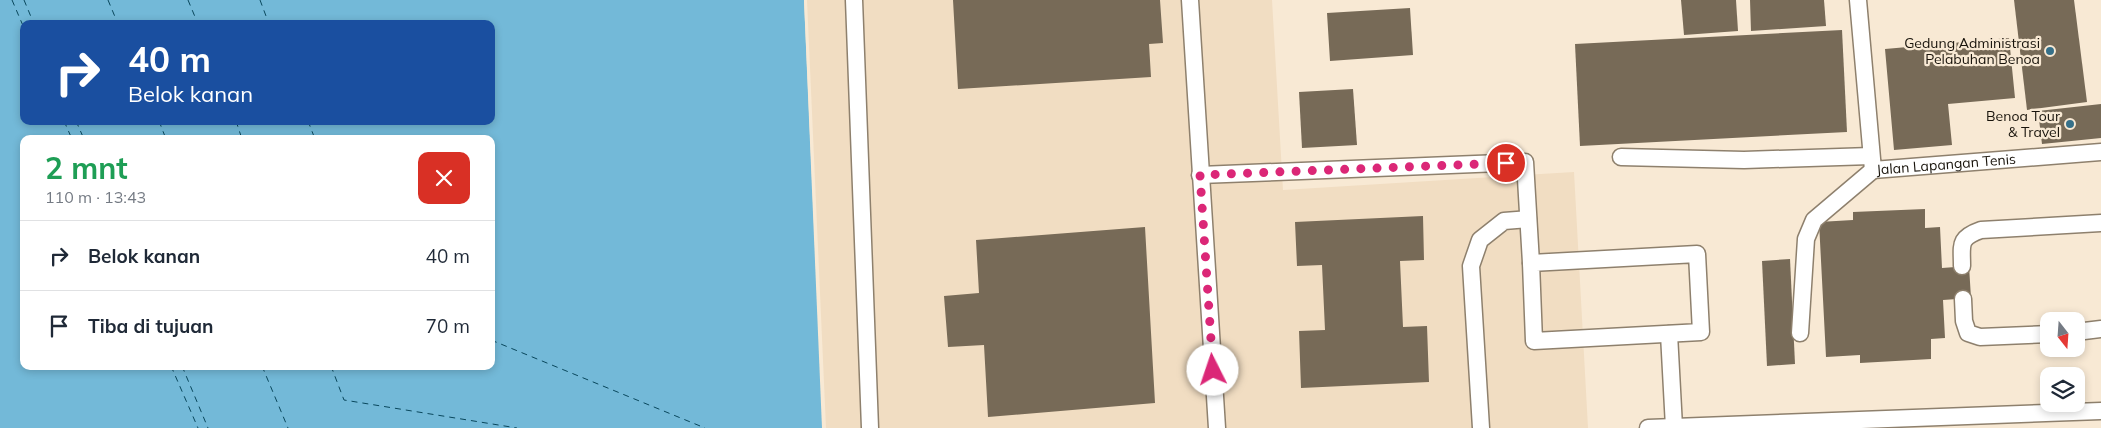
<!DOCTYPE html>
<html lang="id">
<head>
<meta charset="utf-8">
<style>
	body { margin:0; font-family:Mulish,sans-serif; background:#f2f2f3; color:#1f2937; height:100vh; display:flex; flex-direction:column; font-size:19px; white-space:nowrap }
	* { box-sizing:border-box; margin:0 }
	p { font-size:16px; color:#747a83 }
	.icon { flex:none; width:28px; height:28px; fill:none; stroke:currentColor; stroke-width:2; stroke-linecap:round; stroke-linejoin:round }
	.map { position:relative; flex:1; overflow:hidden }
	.side { position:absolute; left:20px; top:135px; width:475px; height:235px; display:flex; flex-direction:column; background:#fff; border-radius:10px; box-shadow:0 2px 8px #0003 }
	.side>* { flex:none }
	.top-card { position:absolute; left:20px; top:20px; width:475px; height:105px; border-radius:10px; box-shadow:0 2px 8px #0003; background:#1a4fa0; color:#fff; overflow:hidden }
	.needle { width:32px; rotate:163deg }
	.tools { position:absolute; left:2040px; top:312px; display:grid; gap:10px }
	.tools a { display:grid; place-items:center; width:45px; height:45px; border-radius:10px; background:#fff; box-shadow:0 2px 8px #0003; font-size:25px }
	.pin { position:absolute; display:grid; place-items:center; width:42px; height:42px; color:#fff; margin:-21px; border:2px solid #fff; border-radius:50%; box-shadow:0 1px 5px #0007 }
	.me { position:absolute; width:55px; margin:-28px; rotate:356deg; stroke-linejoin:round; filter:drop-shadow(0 0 4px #0008) }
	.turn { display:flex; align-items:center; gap:18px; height:105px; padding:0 25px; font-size:22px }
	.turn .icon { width:65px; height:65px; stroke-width:2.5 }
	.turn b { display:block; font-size:35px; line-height:42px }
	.round { display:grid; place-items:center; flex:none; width:52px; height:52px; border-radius:10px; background:#f2f2f3 }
	.headline { display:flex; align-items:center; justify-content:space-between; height:85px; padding:0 25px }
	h1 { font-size:30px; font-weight:700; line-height:38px; color:#1e9e55 }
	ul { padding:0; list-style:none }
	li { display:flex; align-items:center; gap:15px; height:70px; padding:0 25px; border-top:1px solid #e0e1e3 }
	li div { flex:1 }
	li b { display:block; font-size:19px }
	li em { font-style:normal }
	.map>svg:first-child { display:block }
</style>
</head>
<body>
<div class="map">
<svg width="2101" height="428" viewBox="0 0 2101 428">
	<rect width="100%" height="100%" fill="#f8e9d4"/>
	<path fill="#f1ddc2" d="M 804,0 L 1272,0 L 1283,190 L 1574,172 L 1588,428 L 823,428 Z"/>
	<path fill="#73b9d8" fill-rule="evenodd" d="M 0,0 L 804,0 L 823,428 L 0,428 ZM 24,24 L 491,24 L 491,121 L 24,121 ZM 24,139 L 491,139 L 491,366 L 24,366 Z"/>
	<path fill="#f8e9d4" d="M 804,0 L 807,0 L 826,428 L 822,428 Z"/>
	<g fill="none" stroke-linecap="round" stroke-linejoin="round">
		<g stroke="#09475c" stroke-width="1" stroke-dasharray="6 5" stroke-linecap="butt">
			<path d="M 12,0 L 24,28"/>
			<path d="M 24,0 L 34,24"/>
			<path d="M 108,0 L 118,24"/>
			<path d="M 188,0 L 198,24"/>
			<path d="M 260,0 L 269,24"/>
			<path d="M 64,121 L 72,139"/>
			<path d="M 76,121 L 84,139"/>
			<path d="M 159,121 L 166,139"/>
			<path d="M 236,121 L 242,139"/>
			<path d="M 308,121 L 315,139"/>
			<path d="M 491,340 L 705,428"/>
			<path d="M 171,366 L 198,428"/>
			<path d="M 182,366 L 208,428"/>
			<path d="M 262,366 L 288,428"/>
			<path d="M 331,366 L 344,400 L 517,428"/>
		</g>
	</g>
	<g fill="#776a57">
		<path d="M 953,0 L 1160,0 L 1163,43 L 1149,44 L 1151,77 L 958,89 Z"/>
		<path d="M 1681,0 L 1736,0 L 1738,31 L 1684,35 Z"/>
		<path d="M 1750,0 L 1824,0 L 1826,26 L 1751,31 Z"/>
		<path d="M 2014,0 L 2074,0 L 2087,102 L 2027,110 Z"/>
		<path d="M 1410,8 L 1413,55 L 1330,61 L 1327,13 Z"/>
		<path d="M 1842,30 L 1847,132 L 1580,146 L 1575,44 Z"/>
		<path d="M 2009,38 L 2015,98 L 1948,104 L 1952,145 L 1894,150 L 1885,49 Z"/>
		<path d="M 1353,89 L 1357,145 L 1302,148 L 1299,92 Z"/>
		<path d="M 2101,104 L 2101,138 L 2042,144 L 2038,111 Z"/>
		<path d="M 1925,209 L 1925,228 L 1940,227 L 1942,268 L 1969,266 L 1971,298 L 1943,300 L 1945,338 L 1931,339 L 1931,359 L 1860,363 L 1860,355 L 1826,357 L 1819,222 L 1853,220 L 1853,212 Z"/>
		<path d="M 1423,216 L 1424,260 L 1400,261 L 1403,327 L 1427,326 L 1429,382 L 1301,388 L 1299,331 L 1325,330 L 1322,265 L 1297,266 L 1295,222 Z"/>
		<path d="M 1145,227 L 1155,403 L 988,417 L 984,345 L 948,347 L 944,296 L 979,293 L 976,240 Z"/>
		<path d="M 1790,259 L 1795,364 L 1767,366 L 1762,261 Z"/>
	</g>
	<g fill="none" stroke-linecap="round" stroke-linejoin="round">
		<g stroke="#8e806d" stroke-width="19">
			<g id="service">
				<path d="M 854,0 L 870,428"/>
				<path d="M 1190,0 L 1217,428"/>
				<path id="s1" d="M 1858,0 L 1873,170 L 2101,152"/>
				<path d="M 1621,157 L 1744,160 L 1871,156"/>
				<path d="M 1200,175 L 1525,162 L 1531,263"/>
				<path d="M 1697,254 L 1701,332 L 1534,341 L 1531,263 Z"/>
				<path d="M 1962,266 C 1962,245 1958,238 1981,230 L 2101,223"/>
				<path d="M 1963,299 L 1964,321 L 1968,333 L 1980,337 L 2049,334"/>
				<path d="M 2076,332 L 2101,329"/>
				<path d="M 1800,333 L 1806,239 L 1814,220 L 1873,170"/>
				<path d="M 1669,334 L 1674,427"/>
				<path d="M 1481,428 L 1471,266 L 1480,240 L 1504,221 L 1528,219"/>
				<path d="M 1648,428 L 2101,411"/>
			</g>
		</g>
		<use href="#service" stroke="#fff" stroke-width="16"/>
	</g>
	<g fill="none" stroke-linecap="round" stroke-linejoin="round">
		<path stroke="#db2777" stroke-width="9" stroke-dasharray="0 16.2" d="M 1213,370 L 1200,175 L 1506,163"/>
	</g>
	<g fill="#367089" stroke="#f8e9d4" stroke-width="2">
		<circle cx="2050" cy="51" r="5"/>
		<circle cx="2070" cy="124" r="5"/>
	</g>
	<g text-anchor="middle" stroke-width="4.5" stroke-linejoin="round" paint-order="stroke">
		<g font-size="14" fill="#18130b" stroke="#f8e9d4" text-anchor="end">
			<text x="2040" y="48">Gedung Administrasi<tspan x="2040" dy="16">Pelabuhan Benoa</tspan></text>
			<text x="2060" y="121">Benoa Tour<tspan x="2060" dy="16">&amp; Travel</tspan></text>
		</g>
		<g font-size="14" fill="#18130b" stroke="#f8e9d4">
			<text dy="5" stroke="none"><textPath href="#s1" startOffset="244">Jalan Lapangan Tenis</textPath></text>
		</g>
	</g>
</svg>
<div class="tools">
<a><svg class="needle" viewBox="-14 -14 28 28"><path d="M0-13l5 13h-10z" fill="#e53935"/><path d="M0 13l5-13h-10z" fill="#747a83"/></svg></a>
<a><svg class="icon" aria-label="layers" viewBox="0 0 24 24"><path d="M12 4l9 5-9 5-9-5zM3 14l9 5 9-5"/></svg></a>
</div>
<div class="pin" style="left:1506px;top:163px;background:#d93025"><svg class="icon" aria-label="arrive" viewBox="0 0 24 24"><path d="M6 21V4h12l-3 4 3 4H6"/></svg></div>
<svg class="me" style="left:1213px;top:370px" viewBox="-20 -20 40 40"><circle r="19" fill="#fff"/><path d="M0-13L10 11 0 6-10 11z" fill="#db2777"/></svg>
<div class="top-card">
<div class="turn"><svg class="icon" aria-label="right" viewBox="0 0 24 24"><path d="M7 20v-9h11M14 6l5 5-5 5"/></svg><div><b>40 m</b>Belok kanan</div></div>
</div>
<section class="side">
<div class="headline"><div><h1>2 mnt</h1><p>110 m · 13:43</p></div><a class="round" style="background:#d93025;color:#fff"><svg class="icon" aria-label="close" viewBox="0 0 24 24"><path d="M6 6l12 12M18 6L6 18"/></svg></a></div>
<ul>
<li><svg class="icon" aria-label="right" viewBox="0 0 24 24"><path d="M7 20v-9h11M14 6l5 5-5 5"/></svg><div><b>Belok kanan</b></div><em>40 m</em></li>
<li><svg class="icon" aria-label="arrive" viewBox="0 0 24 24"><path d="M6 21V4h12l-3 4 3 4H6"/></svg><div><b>Tiba di tujuan</b></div><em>70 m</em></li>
</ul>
</section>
</div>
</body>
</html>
